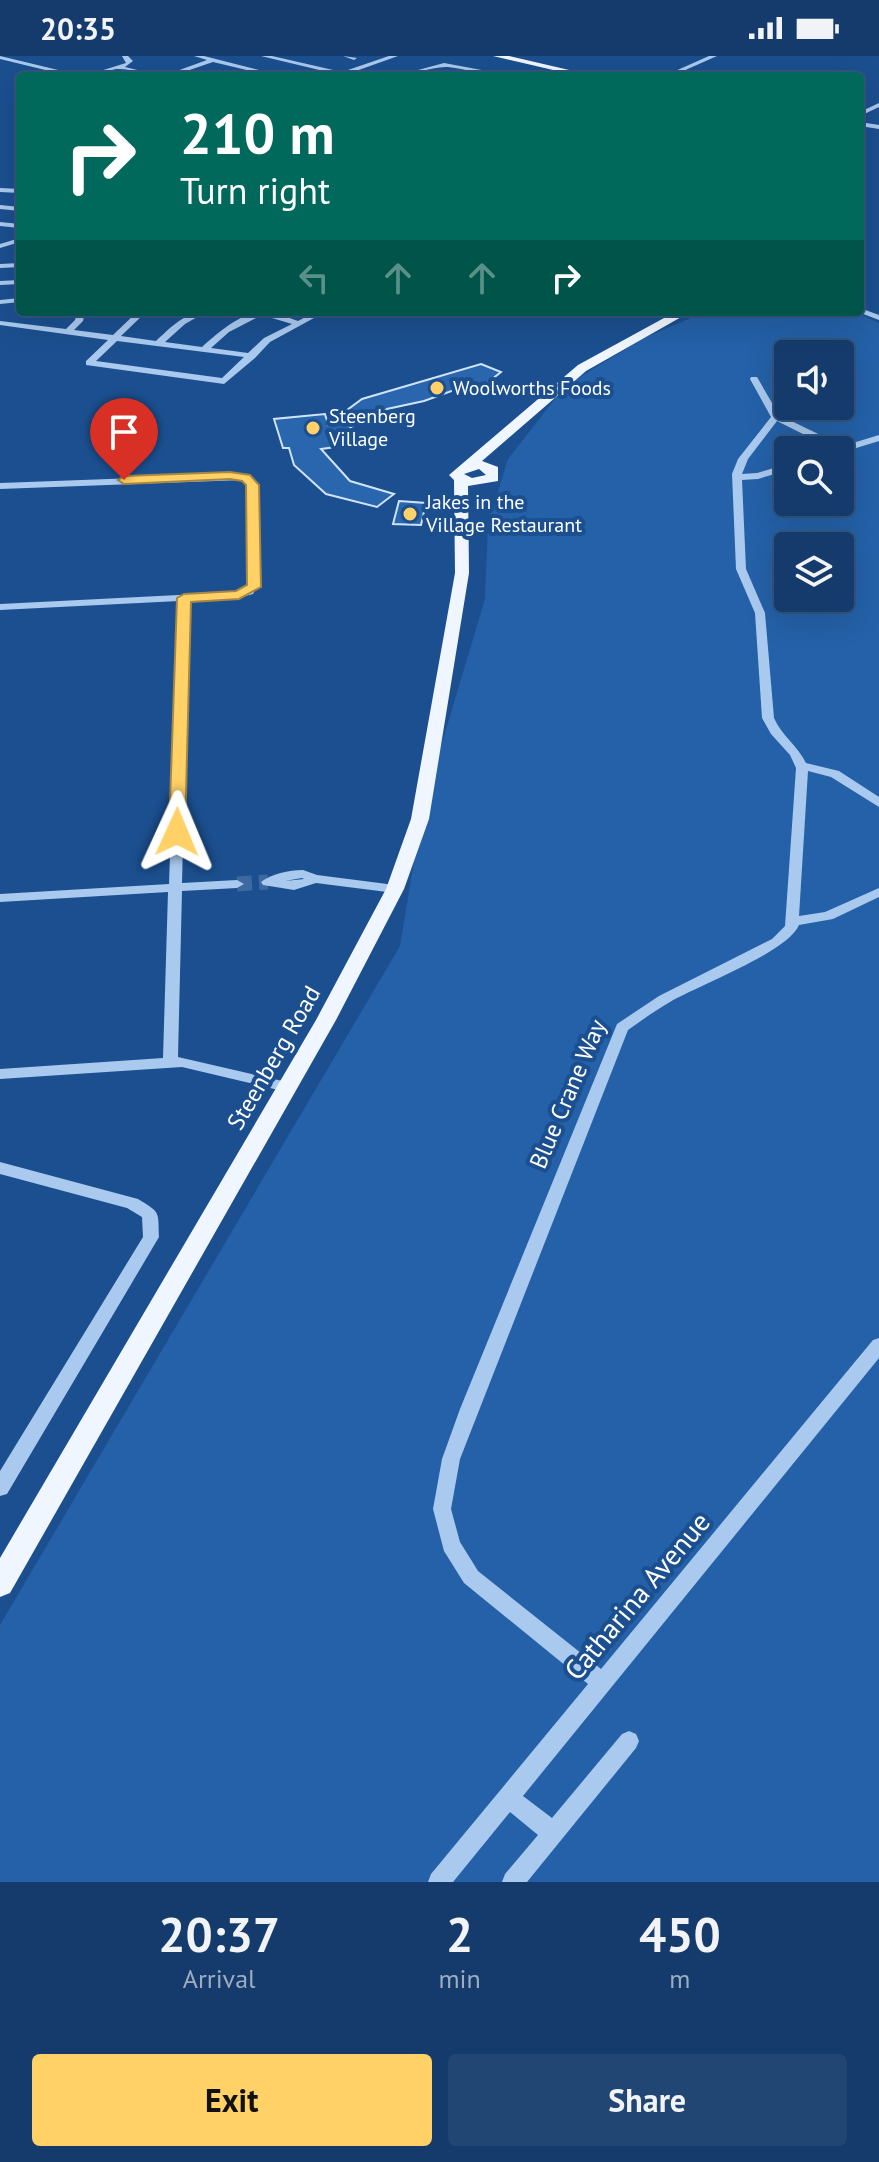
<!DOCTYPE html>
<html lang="en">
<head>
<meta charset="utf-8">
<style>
	body { margin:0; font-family:"PT Sans",sans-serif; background:#214673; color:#f1f3f6; height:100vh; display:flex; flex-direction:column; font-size:30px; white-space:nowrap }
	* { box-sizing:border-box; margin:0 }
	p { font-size:26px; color:#9dadc1 }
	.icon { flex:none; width:44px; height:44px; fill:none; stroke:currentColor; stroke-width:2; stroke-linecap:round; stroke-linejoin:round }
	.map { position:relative; height:1826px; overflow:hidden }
	.details { display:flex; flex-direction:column; background:#143b6b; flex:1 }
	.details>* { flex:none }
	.guide { position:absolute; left:16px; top:16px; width:848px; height:244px; border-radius:8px; box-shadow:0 8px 32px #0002,0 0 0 2px #33557e; background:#00695c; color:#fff; overflow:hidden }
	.controls { position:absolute; left:774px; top:284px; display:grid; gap:16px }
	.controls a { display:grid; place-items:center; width:80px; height:80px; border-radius:8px; background:#143b6b; box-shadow:0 8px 32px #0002,0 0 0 2px #33557e; font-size:40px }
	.pin { position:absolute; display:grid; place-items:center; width:68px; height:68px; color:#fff; margin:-82px -34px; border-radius:50% 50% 50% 0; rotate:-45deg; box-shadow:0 0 8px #0007 }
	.pin .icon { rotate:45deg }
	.me { position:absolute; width:88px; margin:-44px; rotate:1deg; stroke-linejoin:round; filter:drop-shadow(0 0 6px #0008) }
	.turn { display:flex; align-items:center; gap:28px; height:168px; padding:0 32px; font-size:36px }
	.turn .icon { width:104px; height:104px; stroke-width:2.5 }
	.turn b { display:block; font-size:56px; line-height:68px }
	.lanes { display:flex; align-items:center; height:76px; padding:0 32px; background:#0003; justify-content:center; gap:40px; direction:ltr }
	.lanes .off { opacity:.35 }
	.eta { display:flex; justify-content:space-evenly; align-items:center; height:136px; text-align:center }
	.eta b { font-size:48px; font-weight:700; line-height:56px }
	.cta { display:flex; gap:16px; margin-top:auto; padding:16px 32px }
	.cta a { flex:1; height:92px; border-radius:8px; background:#ffd166; color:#111; font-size:32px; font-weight:700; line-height:92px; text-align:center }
	.cta a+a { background:#214673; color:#f1f3f6 }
	.status { display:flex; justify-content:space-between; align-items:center; height:56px; padding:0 40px; background:#143b6b; direction:ltr }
	.status svg { height:22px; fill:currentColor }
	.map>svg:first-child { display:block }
</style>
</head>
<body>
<div class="status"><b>20:35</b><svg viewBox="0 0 49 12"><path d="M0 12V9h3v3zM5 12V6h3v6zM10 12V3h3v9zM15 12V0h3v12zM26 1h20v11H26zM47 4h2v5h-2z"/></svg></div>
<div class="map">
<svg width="879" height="1826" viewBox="0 0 879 1826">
	<rect width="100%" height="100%" fill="#1b4f8f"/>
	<path fill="#2461a8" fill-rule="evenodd" d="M 705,256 L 855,256 L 879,267 L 879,1826 L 0,1826 L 0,1569 L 400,890 L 423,750 L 485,543 L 488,467 L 508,403 L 565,330 L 644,282 ZM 788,298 L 840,298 L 840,350 L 788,350 ZM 788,394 L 840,394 L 840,446 L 788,446 ZM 788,490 L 840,490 L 840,542 L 788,542 Z"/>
	<g fill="#2a66ad" stroke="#cfe3fa" stroke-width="2">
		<path d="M 481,308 L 501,316 L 482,331 L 468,329 L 424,345 L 387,353 L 377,361 L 368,359 L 350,372 L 343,390 L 321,393 L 350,425 L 394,438 L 377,451 L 326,438 L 294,409 L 289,392 L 283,392 L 274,363 L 325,358 L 328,368 L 362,343 Z"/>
		<path d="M 399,445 L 426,447 L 421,469 L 393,468 Z"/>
	</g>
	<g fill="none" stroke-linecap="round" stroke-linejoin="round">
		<path stroke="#3d69a0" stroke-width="15" stroke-dasharray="15 7" stroke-linecap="butt" d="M 237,828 L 268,826"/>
		<g fill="#a9c9ee" fill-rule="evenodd">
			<path d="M 0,0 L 79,19 L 80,20 L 70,20 L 0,3 Z"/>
			<path d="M 122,0 L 128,0 L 133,5 L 125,11 L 162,20 C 147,20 131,12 116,13 C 105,15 96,20 84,20 L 126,7 Z"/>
			<path d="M 194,0 L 204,0 L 275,18 L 272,20 L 213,6 L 172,20 L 163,20 L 207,4 Z"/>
			<path d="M 261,0 L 272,0 L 342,16 L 389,0 L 398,0 L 342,20 L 333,20 L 336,18 Z"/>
			<path d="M 343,0 L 357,2 L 354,4 Z"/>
			<path d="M 709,0 L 717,0 L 672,20 L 664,20 Z"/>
			<path d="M 444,7 L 503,18 L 506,20 C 486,20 467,13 448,11 C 431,10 413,20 396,20 Z"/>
			<path d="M 879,47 L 879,51 L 860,60 L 860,56 Z"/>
			<path d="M 860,66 L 879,69 L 879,73 L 860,70 Z"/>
			<path d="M 0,132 L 20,133 L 20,137 L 0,136 Z"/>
			<path d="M 0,149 L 20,151 L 20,155 L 0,153 Z"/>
			<path d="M 0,166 L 20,168 L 20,172 L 0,170 Z"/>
			<path d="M 20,182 L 20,186 L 0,192 L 0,188 Z"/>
			<path d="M 20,207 L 20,211 L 0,212 L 0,208 Z"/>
			<path d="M 20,224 L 20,228 L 0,229 L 0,225 Z"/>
			<path d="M 20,242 L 20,246 L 0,248 L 0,244 Z"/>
			<path d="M 860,252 L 879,259 L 879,264 L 858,256 L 860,256 Z"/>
			<path d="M 77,256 L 85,256 L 83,265 L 74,274 L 113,279 L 137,256 L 146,256 L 121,280 L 156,285 C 171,271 185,256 206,256 L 185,268 L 165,286 L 202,291 C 219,276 243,254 268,256 C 278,257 289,262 298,265 L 315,256 L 325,256 L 270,286 L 255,302 L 224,328 L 86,309 L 86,305 L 108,284 L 0,269 L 0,265 L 66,273 L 75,264 ZM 262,259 L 292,268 L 264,282 L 248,297 L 211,292 L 229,276 ZM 117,285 L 244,301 L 222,322 L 96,305 Z"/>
			<path d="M 751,321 L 757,321 L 779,359 L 843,390 L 879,379 L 879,385 L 840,397 L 840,394 L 835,394 L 777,365 L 748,403 L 742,418 L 757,417 L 788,408 L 788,414 L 758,423 L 742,424 L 746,513 L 765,557 L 774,662 C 781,679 798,690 806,707 L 839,715 L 879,741 L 879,751 L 831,721 L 808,715 L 799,860 L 825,856 L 879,832 L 879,841 L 833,863 L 799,869 C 788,896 699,929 670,946 C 656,954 642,964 628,974 L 460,1403 L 451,1453 L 460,1486 L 478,1515 L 601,1613 L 873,1284 L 879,1282 L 879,1302 L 523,1740 L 552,1762 L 622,1678 L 629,1675 L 636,1678 L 639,1685 L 636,1692 L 527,1826 L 502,1826 L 505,1818 L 538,1779 L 510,1756 L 453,1826 L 428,1826 L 431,1818 L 588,1628 L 464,1527 L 444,1495 L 433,1453 L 442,1403 L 460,1353 L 617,968 L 659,940 L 772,883 L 785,870 L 796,712 L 790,699 L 771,678 L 762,662 L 755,557 L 736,513 L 732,418 L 738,403 L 771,361 L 750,323 Z"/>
			<path d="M 245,418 L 255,424 L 259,438 L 260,526 L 253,538 L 239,542 L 189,545 L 182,827 L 237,824 L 244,828 L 237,832 L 182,835 L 178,1001 L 287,1026 L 292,1027 L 295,1031 L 292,1035 L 287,1036 L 182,1011 L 0,1023 L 0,1013 L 163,1002 L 168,836 L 0,846 L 0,838 L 169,828 L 179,545 L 0,554 L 0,548 L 238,536 L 245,534 L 250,526 L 249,438 L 247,427 L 243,424 L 0,433 L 0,427 Z"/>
			<path d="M 303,814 L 317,819 L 395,829 L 402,833 L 395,837 L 316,827 L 294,834 L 263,829 L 261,826 C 271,818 289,814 303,814 ZM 302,822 L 304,823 L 285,825 Z"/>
			<path d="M 0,1106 L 138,1143 C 161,1157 158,1155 159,1181 L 7,1438 L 0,1440 L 0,1415 L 143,1181 L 142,1161 L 127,1152 L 0,1118 Z"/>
		</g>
		<g fill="#f0f6ff" fill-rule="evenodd">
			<path d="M 493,0 L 509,0 L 595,20 L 579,20 Z"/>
			<path d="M 675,256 L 690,256 L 586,315 L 482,405 L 498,411 L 498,425 L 468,430 L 469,517 L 429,763 L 404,833 L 336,964 L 10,1537 L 0,1541 L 0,1502 L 316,964 L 386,833 L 411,763 L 455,517 L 454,424 L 449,419 L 578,309 ZM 479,413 L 486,419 L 472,422 L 464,418 Z"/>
		</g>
	</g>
	<path fill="#ffd166" stroke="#a68842" stroke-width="2" d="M 230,416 L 250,419 L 259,429 L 261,531 L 239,543 L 191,546 L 185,776 L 177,781 L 169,776 L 177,542 L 184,538 L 236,535 L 247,529 L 246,429 L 242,425 L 230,423 L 124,428 L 118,424 L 124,420 Z"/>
	<g fill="#ffd166" stroke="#1b4f8f" stroke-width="3">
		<circle cx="437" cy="332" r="8"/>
		<circle cx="313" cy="372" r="8"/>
		<circle cx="410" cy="458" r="8"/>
	</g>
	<g text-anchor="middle" stroke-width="8" stroke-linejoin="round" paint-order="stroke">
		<g font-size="20" fill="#fff" stroke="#1b4f8f" text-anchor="start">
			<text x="453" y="339">Woolworths Foods</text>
			<text x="329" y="367">Steenberg<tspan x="329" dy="23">Village</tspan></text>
			<text x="426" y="453">Jakes in the<tspan x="426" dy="23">Village Restaurant</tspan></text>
		</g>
		<g font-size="24" fill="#fff" stroke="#1b4f8f">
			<text transform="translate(274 1002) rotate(-60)" y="8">Steenberg Road</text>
			<text transform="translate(568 1038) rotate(-67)" y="8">Blue Crane Way</text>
		</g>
		<g font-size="28" fill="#fff" stroke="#1b4f8f">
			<text transform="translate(637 1540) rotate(-50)" y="10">Catharina Avenue</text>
		</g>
	</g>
</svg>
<div class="controls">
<a><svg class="icon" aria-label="sound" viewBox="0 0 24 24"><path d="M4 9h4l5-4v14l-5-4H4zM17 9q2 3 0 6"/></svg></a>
<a><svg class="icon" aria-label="search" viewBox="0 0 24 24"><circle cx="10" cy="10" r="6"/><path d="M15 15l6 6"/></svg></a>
<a><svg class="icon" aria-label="layers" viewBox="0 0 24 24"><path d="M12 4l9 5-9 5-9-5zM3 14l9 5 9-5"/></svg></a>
</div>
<div class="pin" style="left:124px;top:424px;background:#d93025"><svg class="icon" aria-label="arrive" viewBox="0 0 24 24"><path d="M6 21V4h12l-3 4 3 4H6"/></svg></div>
<svg class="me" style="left:177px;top:776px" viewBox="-20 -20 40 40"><path d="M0-17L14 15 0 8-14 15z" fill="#ffd166" stroke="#fff" stroke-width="4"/></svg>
<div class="guide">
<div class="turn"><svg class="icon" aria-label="right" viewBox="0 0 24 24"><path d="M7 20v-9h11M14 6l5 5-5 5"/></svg><div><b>210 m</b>Turn right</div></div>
<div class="lanes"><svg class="icon off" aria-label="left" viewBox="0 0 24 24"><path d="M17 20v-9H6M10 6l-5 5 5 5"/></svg><svg class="icon off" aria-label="ahead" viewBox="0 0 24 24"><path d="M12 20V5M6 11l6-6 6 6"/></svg><svg class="icon off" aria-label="ahead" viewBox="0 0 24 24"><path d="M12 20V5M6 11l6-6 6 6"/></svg><svg class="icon" aria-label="right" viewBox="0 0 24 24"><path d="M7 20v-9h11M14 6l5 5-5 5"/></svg></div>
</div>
</div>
<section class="details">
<div class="eta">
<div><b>20:37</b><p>Arrival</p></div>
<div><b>2</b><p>min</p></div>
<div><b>450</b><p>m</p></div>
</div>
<div class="cta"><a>Exit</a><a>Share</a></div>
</section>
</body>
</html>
